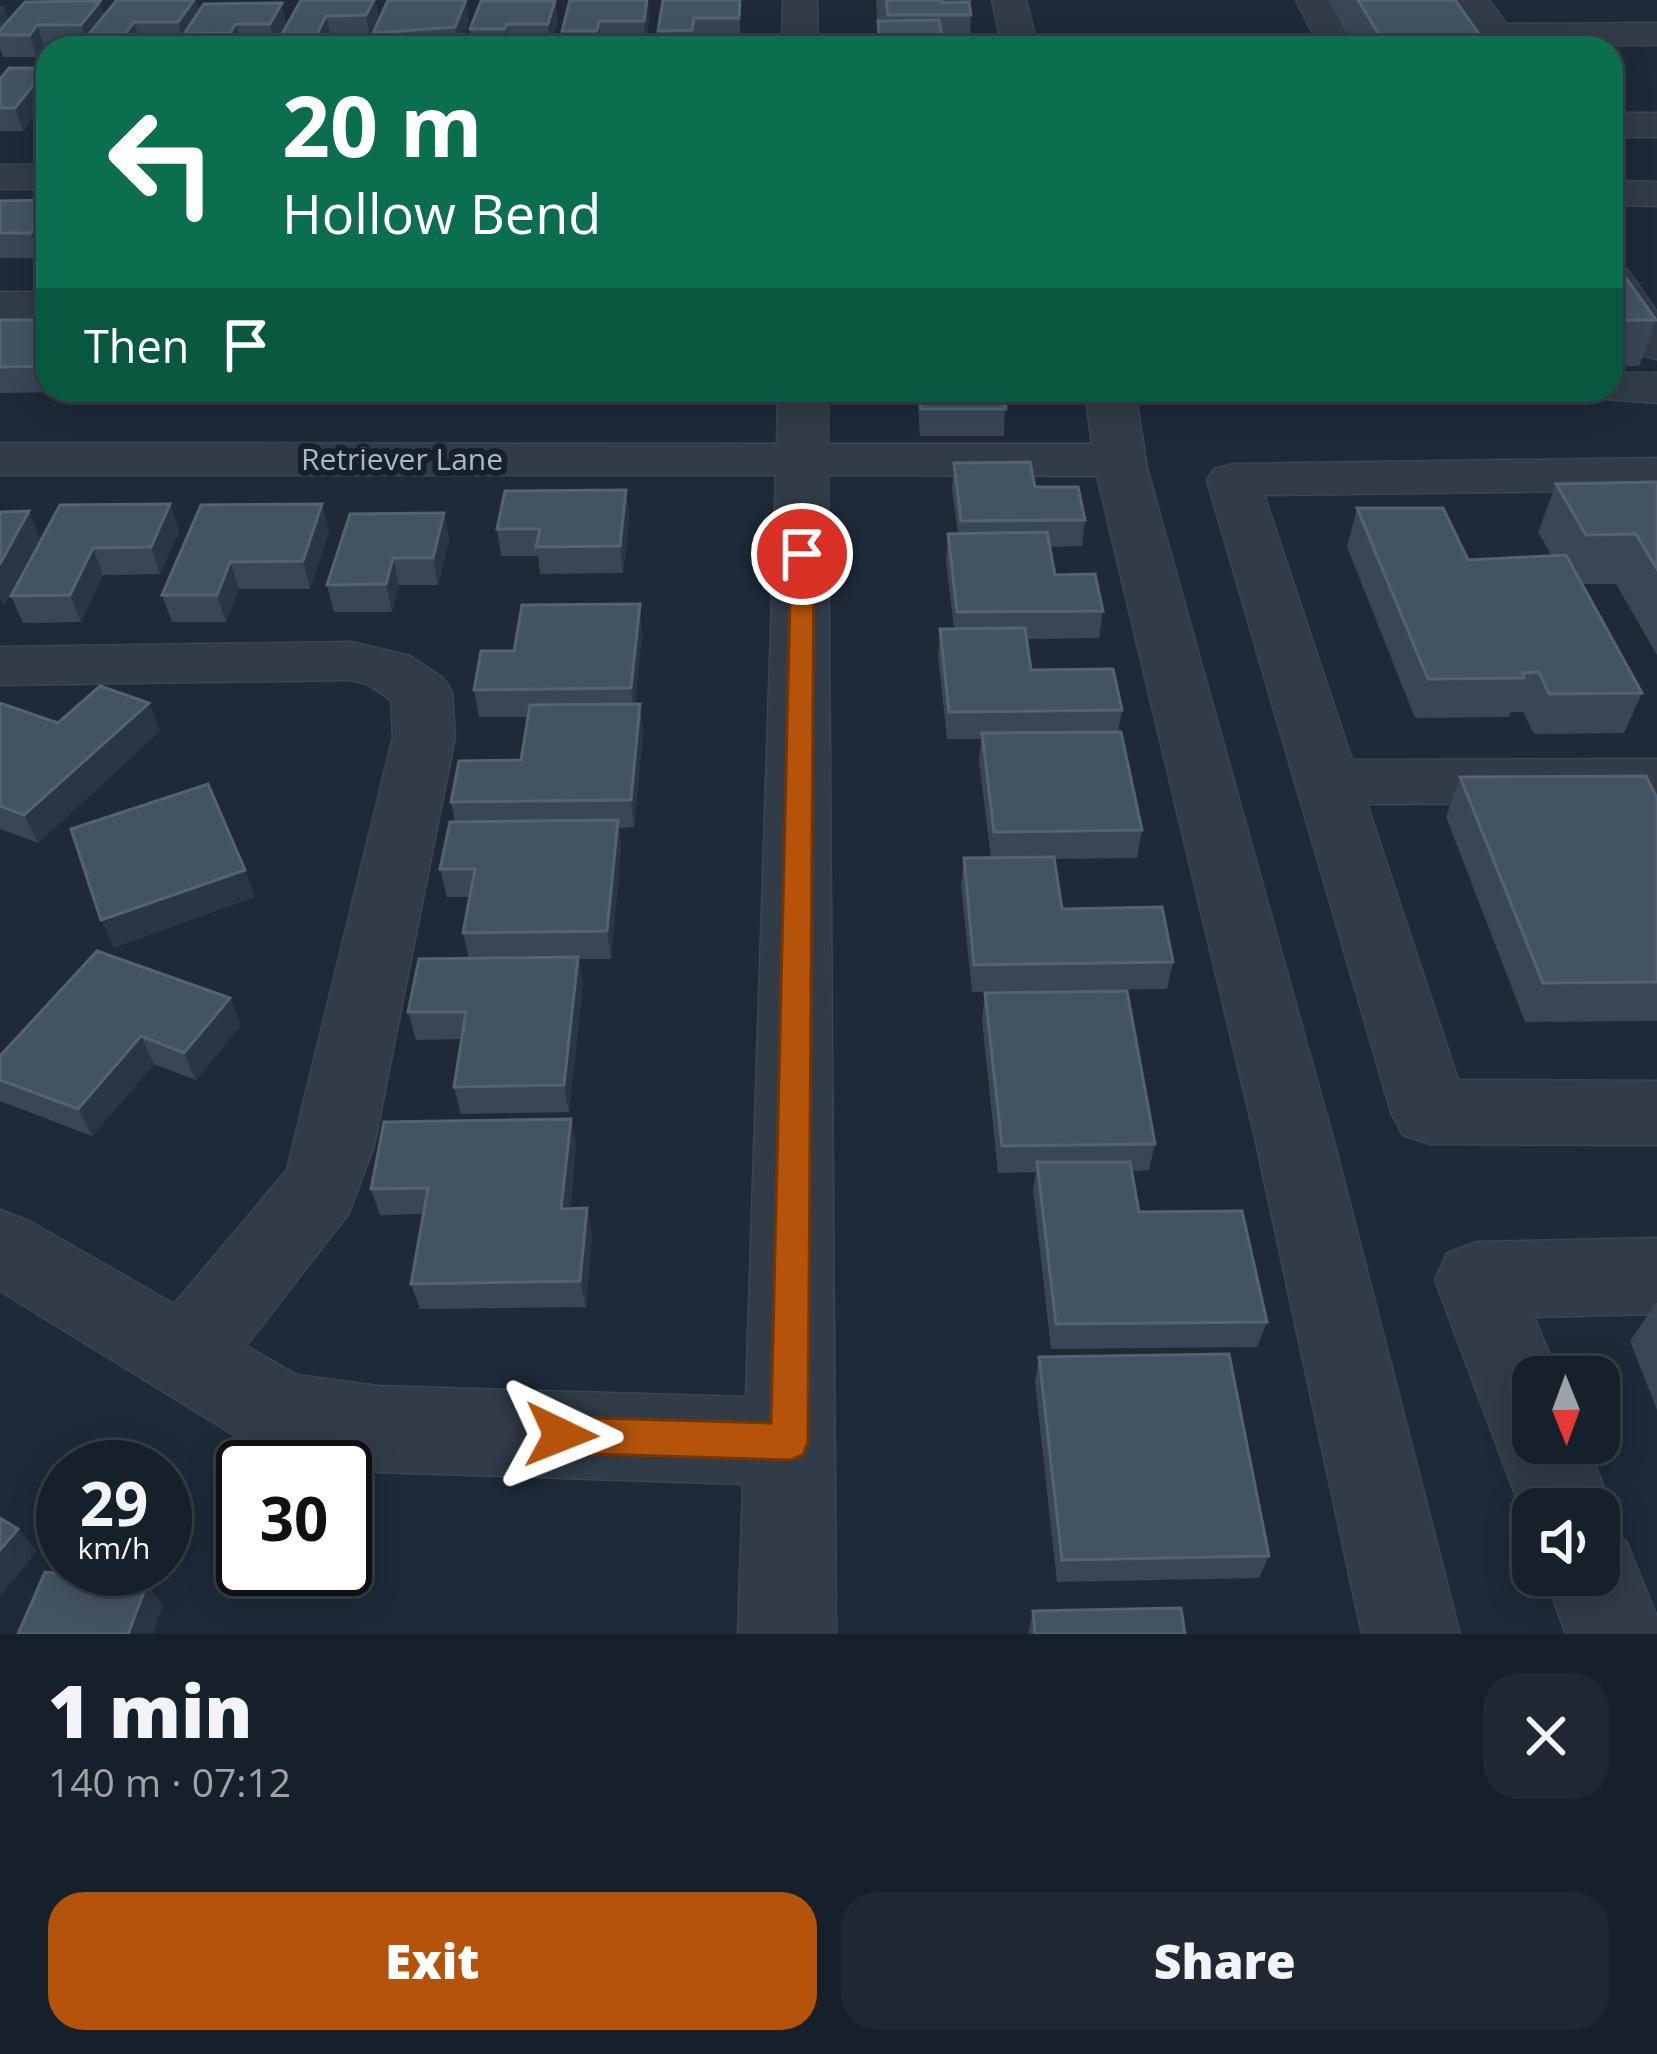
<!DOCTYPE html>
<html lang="en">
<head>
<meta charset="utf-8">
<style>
	body { margin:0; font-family:"Open Sans",sans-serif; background:#1f2832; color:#f1f3f6; height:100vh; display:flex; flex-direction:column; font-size:45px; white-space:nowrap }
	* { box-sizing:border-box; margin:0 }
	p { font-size:39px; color:#9ea3a8 }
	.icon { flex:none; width:66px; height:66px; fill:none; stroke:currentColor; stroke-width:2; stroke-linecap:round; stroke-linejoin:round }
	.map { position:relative; height:1634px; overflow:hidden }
	.details { display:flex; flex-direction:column; background:#16202a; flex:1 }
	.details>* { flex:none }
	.top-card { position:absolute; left:36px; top:36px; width:1587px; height:366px; border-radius:36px; box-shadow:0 6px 30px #0003,0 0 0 3px #353e47; background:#0b6e4f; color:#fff; overflow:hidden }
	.needle { width:78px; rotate:179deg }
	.fabs { position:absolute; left:1512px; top:1356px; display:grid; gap:24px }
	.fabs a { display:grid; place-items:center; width:108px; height:108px; border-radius:24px; background:#16202a; box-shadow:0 6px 30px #0003,0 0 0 3px #353e47; font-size:60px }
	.speed { position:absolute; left:36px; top:1440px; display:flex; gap:24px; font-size:60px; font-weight:700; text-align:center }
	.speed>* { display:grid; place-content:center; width:156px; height:156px; border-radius:50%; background:#16202a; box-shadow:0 6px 30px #0003,0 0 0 3px #353e47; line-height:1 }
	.speed small { font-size:30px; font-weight:400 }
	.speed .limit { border:6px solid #111; border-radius:18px; background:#fff; color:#111 }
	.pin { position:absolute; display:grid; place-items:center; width:102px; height:102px; color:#fff; margin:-51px; border:6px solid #fff; border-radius:50%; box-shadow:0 3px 12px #0007 }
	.me { position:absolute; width:132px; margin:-66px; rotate:92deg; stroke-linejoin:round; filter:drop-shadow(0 0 9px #0008) }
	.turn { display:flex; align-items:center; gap:42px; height:252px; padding:0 48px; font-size:54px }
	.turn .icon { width:156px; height:156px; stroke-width:2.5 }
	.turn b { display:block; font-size:84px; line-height:102px }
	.then { display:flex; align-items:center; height:114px; padding:0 48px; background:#0003; gap:24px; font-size:45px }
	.round { display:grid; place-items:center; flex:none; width:126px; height:126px; border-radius:36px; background:#1f2832 }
	.overview { display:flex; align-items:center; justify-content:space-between; height:204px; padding:0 48px }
	h1 { font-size:72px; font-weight:800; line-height:90px }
	.button { display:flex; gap:24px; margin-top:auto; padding:24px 48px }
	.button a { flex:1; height:138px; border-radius:36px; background:#b45309; color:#fff; font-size:48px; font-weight:800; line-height:138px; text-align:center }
	.button a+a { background:#1f2832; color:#f1f3f6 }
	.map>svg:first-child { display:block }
</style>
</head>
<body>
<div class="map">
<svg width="1657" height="1634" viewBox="0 0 1657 1634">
	<rect width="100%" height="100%" fill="#1e2a38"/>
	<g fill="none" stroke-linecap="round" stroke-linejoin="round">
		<g stroke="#3b4552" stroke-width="3">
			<g id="minor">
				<path d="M 783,0 L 817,0 L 818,48 L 782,48 Z"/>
				<path d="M 992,0 L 1026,0 L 1038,48 L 1002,48 Z"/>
				<path d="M 1296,0 L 1330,0 L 1356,48 L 1320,48 Z"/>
				<path d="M 1455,0 L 1489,0 L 1506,24 L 1657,23 L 1657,45 L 1496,46 L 1484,42 Z"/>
				<rect x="1611" y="113" width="46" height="24"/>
				<rect x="0" y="165" width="48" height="24"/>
				<path d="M 1611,181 L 1657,182 L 1657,206 L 1611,205 Z"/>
				<path d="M 1611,266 L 1627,269 L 1657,312 L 1657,359 L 1640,355 L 1611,312 Z"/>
				<rect x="0" y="292" width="48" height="28"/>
				<path d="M 1611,373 L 1657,373 L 1657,403 L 1594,398 L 1588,390 L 1611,390 Z"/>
				<path d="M 778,390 L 828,390 L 828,444 L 1092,444 L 1085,390 L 1135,390 L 1147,468 L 1334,1142 L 1460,1634 L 1362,1634 L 1256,1142 L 1097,476 L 828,475 L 836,1634 L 738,1634 L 743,1484 L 378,1472 L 284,1459 L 252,1446 L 0,1291 L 0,1210 L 29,1221 L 174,1304 L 287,1170 L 393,737 L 391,700 L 369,685 L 351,680 L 0,685 L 0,647 L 351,642 L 410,656 L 443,678 L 452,692 L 455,737 L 374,1146 L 349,1213 L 246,1346 L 297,1375 L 378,1386 L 746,1397 L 776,475 L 0,475 L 0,443 L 777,444 Z"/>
				<path d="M 1657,458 L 1657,490 L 1264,495 L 1352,760 L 1657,759 L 1657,803 L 1367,804 L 1458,1080 L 1657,1081 L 1657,1145 L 1430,1144 L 1403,1135 L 1391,1112 L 1207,480 L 1214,469 L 1233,464 Z"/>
				<path d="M 1657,1238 L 1657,1314 L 1534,1317 L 1559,1377 L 1533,1377 L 1533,1443 L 1586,1443 L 1613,1509 L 1603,1532 L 1626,1541 L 1657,1617 L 1657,1634 L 1566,1634 L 1544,1575 L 1599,1575 L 1599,1509 L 1533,1509 L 1533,1542 L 1435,1280 L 1447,1253 L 1477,1242 Z"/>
			</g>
		</g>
		<use href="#minor" fill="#313c48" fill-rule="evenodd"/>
	</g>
	<g fill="#384657">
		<path d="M 117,0 L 196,0 L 199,12 L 286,25 L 275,45 L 242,45 L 240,48 L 188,48 L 186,41 L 184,44 L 141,44 L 137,48 L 93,48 L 91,42 L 88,47 L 44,47 L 37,57 L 3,57 L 0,48 L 0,5 L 9,20 L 100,1 L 104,15 Z"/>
		<path d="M 301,0 L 375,0 L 379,19 L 370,37 L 331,37 L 325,48 L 285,48 L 282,34 Z"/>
		<path d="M 570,0 L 649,17 L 646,42 L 601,42 L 600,48 L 564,48 L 562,31 Z"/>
		<path d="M 740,0 L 740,39 L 695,40 L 694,48 L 659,48 L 658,31 Z"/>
		<path d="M 876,0 L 972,0 L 971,2 L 942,2 L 971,15 L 970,36 L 979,48 L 878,48 L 878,21 L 886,21 L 877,20 Z"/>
		<path d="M 1328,0 L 1455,0 L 1489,48 L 1355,48 Z"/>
		<path d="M 555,1 L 558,22 L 550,46 L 472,48 L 470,29 Z"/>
		<path d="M 469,21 L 459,48 L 375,48 L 373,33 Z"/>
		<path d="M 0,79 L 48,106 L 48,129 L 42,129 L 37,113 L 23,131 L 0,131 Z"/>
		<path d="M 48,200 L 48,272 L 41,255 L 39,258 L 0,258 L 0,201 Z"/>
		<path d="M 1611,257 L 1656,320 L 1639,366 L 1611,366 Z"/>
		<path d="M 48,311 L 48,390 L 73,390 L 72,392 L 0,393 L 0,320 L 42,320 Z"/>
		<path d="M 917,390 L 1035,390 L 1034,401 L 1005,401 L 1004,436 L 920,436 Z"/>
		<path d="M 954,463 L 1035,487 L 1085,520 L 1082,546 L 1049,547 L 1055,575 L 1103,611 L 1099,638 L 1027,639 L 1031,670 L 1122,710 L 1118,732 L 1142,830 L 1137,858 L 1054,859 L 1062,909 L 1173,962 L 1167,989 L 972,992 L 961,886 L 964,858 L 991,858 L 979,761 L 981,739 L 947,739 L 938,656 L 940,629 L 954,629 L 946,561 L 948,534 L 958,533 L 952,489 Z"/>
		<path d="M 1657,482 L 1657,655 L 1616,584 L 1582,584 L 1642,693 L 1624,733 L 1534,734 L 1523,712 L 1511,712 L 1509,717 L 1415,718 L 1347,547 L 1357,508 L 1468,560 L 1552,556 L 1538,532 L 1556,484 Z"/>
		<path d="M 626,490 L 629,517 L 623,573 L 540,574 L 538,556 L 501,556 L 497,529 Z"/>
		<path d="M 170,504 L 179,531 L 160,574 L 103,575 L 81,622 L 23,623 L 11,596 Z"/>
		<path d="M 322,504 L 329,531 L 310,589 L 239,589 L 226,622 L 172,622 L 162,595 Z"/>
		<path d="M 444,513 L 449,540 L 438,585 L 399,585 L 392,612 L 334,612 L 327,585 Z"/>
		<path d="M 642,631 L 635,704 L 640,704 L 643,731 L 634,827 L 619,828 L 621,847 L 611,959 L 579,959 L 583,984 L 569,1112 L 461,1114 L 454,1087 L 462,1039 L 416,1040 L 408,1012 L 469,958 L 463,933 L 470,897 L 447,897 L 440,869 L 455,822 L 451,802 L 521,760 L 528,717 L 479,717 L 474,690 L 514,651 Z"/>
		<path d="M 0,703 L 58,723 L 149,703 L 160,731 L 38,843 L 0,829 Z"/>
		<path d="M 1460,777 L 1657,798 L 1657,1021 L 1525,1022 L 1446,817 Z"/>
		<path d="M 985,993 L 1155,1144 L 1149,1170 L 1132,1171 L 1139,1212 L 1267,1322 L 1257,1347 L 1051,1349 L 1033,1189 L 1036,1172 L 998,1173 L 982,1020 Z"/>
		<path d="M 230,998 L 241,1025 L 196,1080 L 154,1064 L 92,1136 L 0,1101 L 0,1056 Z"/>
		<path d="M 571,1119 L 576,1146 L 570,1209 L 587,1208 L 592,1235 L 586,1307 L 420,1309 L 411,1284 L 423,1214 L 380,1215 L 371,1189 Z"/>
		<path d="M 1657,1302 L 1657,1410 L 1630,1341 Z"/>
		<path d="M 1039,1357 L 1269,1556 L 1259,1578 L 1057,1582 L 1035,1382 Z"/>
		<path d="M 1033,1611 L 1185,1634 L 1028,1634 Z"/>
	</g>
	<g fill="#283646">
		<path d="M 194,0 L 196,0 L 200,20 L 184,34 L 186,41 L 184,44 L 178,22 Z"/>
		<path d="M 374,0 L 375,0 L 379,19 L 370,37 L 366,15 Z"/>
		<path d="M 466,0 L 469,21 L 458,48 L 455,27 Z"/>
		<path d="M 648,0 L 649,17 L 646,42 L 644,21 Z"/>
		<path d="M 100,1 L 106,23 L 89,34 L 91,42 L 88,47 L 81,25 Z"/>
		<path d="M 555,1 L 558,22 L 550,46 L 548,24 Z"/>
		<path d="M 282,3 L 286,25 L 275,45 L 270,24 Z"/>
		<path d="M 4,5 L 11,26 L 0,35 L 0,9 Z"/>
		<path d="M 326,16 L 331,37 L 325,48 L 320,48 L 317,34 Z"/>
		<path d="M 599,21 L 601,42 L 600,48 L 597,31 Z"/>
		<path d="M 134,22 L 141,44 L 137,48 L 129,48 L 125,34 Z"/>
		<path d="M 236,24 L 242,45 L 240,48 L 234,48 L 230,33 Z"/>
		<path d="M 507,24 L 510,46 L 509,48 L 507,48 L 505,29 Z"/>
		<path d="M 37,25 L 44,47 L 37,57 L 30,35 Z"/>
		<path d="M 47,68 L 48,99 L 35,106 L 37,113 L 23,131 L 15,108 Z"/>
		<path d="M 48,208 L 48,245 L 38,247 L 41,255 L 39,258 L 31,233 Z"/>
		<path d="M 626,490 L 629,517 L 623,573 L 620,546 Z"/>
		<path d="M 170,504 L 179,531 L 160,574 L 151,547 Z"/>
		<path d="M 322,504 L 329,531 L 310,589 L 303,561 Z"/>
		<path d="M 29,511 L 40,538 L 4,606 L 0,598 L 0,564 Z"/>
		<path d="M 444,513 L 449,540 L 438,585 L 433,558 Z"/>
		<path d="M 93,548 L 103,575 L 81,622 L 70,595 Z"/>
		<path d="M 393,558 L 399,585 L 392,612 L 386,584 Z"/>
		<path d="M 230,562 L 239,589 L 226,622 L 217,595 Z"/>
		<path d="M 640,604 L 642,631 L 634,715 L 631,688 Z"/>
		<path d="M 149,703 L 160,731 L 38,843 L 24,815 Z"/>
		<path d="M 640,704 L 643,731 L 634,827 L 631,800 Z"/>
		<path d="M 618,820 L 621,847 L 611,959 L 607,931 Z"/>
		<path d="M 245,870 L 255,897 L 114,948 L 101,920 Z"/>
		<path d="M 578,957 L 583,984 L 569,1112 L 564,1085 Z"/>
		<path d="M 230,998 L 241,1025 L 196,1080 L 184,1053 Z"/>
		<path d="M 141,1036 L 154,1064 L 92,1136 L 78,1109 Z"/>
		<path d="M 571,1119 L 576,1146 L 567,1235 L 561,1209 Z"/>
		<path d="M 587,1208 L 592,1235 L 586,1307 L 580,1281 Z"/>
		<path d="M 18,1529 L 37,1551 L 0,1596 L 0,1550 Z"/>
		<path d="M 147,1584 L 163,1606 L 153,1634 L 128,1634 Z"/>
	</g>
	<g fill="#445363" stroke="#546272" stroke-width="3">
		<path d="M 117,0 L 194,0 L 178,22 L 134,22 L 125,34 L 89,34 Z"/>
		<path d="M 301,0 L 374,0 L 366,15 L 326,16 L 317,34 L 282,34 Z"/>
		<path d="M 388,0 L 466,0 L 455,27 L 373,33 Z"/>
		<path d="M 570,0 L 647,0 L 644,21 L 599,21 L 597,31 L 562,31 Z"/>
		<path d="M 663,0 L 740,0 L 739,18 L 694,18 L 692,30 L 658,31 Z"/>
		<path d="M 886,0 L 942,0 L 942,3 L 969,2 L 971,15 L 888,15 Z"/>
		<path d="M 1358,0 L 1455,0 L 1489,48 L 1387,48 Z"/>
		<path d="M 100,1 L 81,25 L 37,25 L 30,35 L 0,35 L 0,30 L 25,2 Z"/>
		<path d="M 481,1 L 555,1 L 548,24 L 507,24 L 505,29 L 470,29 Z"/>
		<path d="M 282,3 L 270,24 L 236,24 L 230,33 L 184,34 L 204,4 Z"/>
		<path d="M 939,20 L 942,37 L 977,37 L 979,48 L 880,48 L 878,21 Z"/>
		<path d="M 9,68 L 47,68 L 15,108 L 0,108 L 0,79 Z"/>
		<path d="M 48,89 L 48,106 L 35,106 Z"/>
		<path d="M 48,200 L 48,208 L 31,233 L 0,233 L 0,201 Z"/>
		<path d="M 48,233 L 48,247 L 38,247 Z"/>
		<path d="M 1611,257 L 1656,320 L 1611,320 Z"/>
		<path d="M 48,311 L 48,366 L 0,367 L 0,320 L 42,320 Z"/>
		<path d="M 920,390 L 1004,390 L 1006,409 L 921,409 Z"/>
		<path d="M 1030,462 L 1035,487 L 1078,487 L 1085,520 L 961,521 L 954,463 Z"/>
		<path d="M 1657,482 L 1657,569 L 1636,534 L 1586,535 L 1556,484 Z"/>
		<path d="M 626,490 L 620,546 L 536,547 L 540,529 L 497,529 L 505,491 Z"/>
		<path d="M 170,504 L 151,547 L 93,548 L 70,595 L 11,596 L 60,505 Z"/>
		<path d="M 322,504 L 303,561 L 230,562 L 217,595 L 162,595 L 201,505 Z"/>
		<path d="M 1357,508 L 1443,508 L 1468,560 L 1566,555 L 1642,693 L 1549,694 L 1539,672 L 1522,673 L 1524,678 L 1428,679 Z"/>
		<path d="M 29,511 L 0,564 L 0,512 Z"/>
		<path d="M 444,513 L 433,558 L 393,558 L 386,584 L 327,585 L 350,514 Z"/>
		<path d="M 1047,532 L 1055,575 L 1095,574 L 1103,611 L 957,612 L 948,534 Z"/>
		<path d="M 640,604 L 631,688 L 474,690 L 481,651 L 514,651 L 522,605 Z"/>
		<path d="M 1025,628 L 1031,670 L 1113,669 L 1122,710 L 949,712 L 940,629 Z"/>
		<path d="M 100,686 L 149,703 L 24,815 L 0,806 L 0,703 L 58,723 Z"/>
		<path d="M 640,704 L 631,800 L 451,802 L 459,761 L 521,760 L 530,705 Z"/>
		<path d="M 1121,732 L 1142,830 L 994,832 L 982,733 Z"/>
		<path d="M 1646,776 L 1657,798 L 1657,982 L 1543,983 L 1460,777 Z"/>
		<path d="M 208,784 L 245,870 L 101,920 L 71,829 Z"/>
		<path d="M 618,820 L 607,931 L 463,933 L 475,869 L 440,869 L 450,822 Z"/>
		<path d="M 1054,857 L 1062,909 L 1162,907 L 1173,962 L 974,965 L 964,858 Z"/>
		<path d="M 97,951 L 230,998 L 184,1053 L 141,1036 L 78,1109 L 0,1080 L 0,1056 Z"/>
		<path d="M 578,957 L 564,1085 L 454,1087 L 466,1012 L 408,1012 L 419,959 Z"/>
		<path d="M 1127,991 L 1155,1144 L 1002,1146 L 985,993 Z"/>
		<path d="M 571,1119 L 561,1209 L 587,1208 L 580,1281 L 411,1284 L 428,1188 L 371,1189 L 384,1122 Z"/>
		<path d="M 1037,1162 L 1130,1162 L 1139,1212 L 1242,1211 L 1267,1322 L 1056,1324 Z"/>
		<path d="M 1229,1354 L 1269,1556 L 1062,1560 L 1039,1357 Z"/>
		<path d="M 0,1518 L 18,1529 L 0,1550 Z"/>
		<path d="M 45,1572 L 147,1584 L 128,1634 L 18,1634 Z"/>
		<path d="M 1181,1608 L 1185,1634 L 1035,1634 L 1033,1611 Z"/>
	</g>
	<path fill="#b45309" stroke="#753606" stroke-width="3" d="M 802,547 L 814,554 L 808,1442 L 803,1455 L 790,1460 L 561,1453 L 548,1447 L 543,1435 L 548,1422 L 561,1417 L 771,1423 L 791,554 Z"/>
	<g text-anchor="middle" stroke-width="12" stroke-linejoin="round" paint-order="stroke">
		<g font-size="30" fill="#abb7c5" stroke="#17212c">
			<text x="402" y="470">Retriever Lane</text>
		</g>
	</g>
</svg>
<div class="fabs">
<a><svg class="needle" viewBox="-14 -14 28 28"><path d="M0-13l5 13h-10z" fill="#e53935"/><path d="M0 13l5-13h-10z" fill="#9ea3a8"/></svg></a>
<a><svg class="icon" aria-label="sound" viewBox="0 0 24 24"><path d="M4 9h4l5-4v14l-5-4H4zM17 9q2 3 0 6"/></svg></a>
</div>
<div class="speed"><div>29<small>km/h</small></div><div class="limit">30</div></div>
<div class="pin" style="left:802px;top:554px;background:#d93025"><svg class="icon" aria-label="arrive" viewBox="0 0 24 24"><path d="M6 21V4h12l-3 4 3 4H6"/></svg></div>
<svg class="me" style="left:561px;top:1435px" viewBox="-20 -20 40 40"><path d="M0-17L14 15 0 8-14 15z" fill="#b45309" stroke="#fff" stroke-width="4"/></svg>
<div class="top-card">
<div class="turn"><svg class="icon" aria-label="left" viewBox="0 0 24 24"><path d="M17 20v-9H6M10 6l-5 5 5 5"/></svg><div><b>20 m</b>Hollow Bend</div></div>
<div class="then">Then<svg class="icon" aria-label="arrive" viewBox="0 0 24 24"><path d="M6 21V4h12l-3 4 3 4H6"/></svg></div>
</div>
</div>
<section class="details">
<div class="overview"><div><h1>1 min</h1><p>140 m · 07:12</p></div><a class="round"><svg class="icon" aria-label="close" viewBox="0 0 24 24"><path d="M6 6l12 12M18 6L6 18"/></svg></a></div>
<div class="button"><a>Exit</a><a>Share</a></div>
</section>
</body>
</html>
